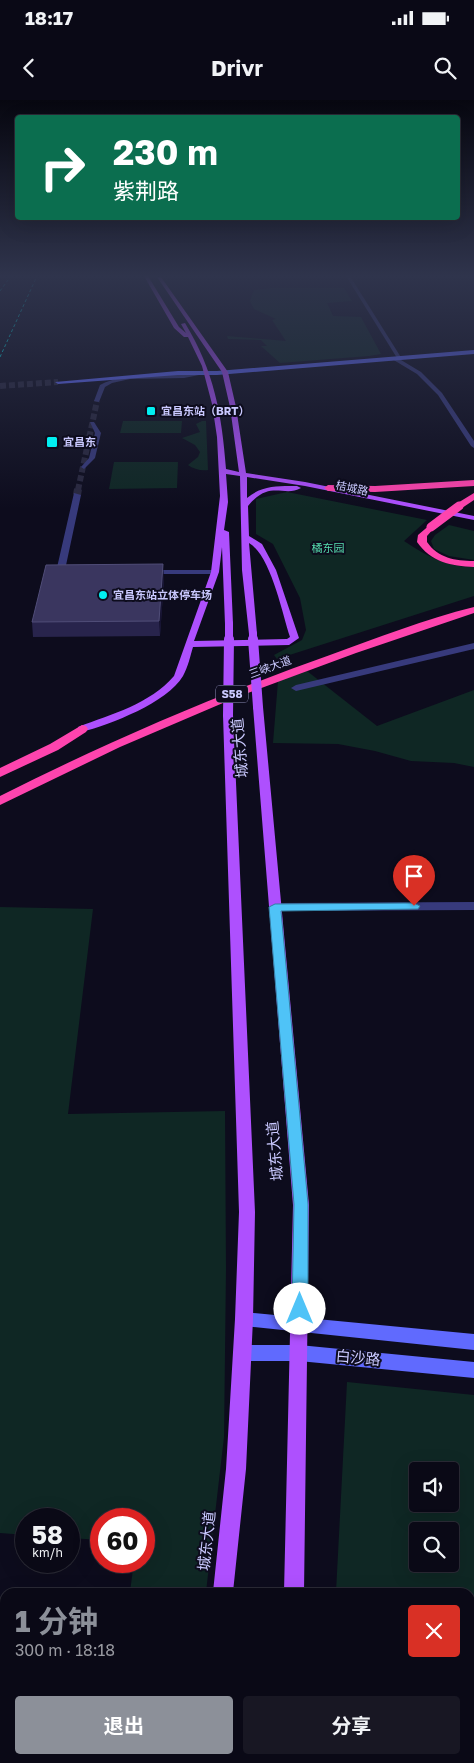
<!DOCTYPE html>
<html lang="zh">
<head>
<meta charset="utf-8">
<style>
	body { margin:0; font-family:"Golos Text","Noto Sans SC",sans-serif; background:#181723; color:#f1f3f6; height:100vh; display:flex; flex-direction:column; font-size:19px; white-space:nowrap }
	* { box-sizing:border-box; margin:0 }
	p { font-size:16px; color:#999aa1 }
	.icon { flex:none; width:28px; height:28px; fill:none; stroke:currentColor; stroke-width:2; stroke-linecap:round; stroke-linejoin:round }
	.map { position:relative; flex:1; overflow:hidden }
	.drawer { position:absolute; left:0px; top:1488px; width:475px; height:176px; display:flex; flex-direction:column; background:#0a0916; border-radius:15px 15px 0 0; box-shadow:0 5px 20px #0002,0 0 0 1px #2a2a35 }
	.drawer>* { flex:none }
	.hud { position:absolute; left:15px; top:15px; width:445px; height:105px; border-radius:5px; box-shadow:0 5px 20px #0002,0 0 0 1px #2a2a35; background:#0b6e4f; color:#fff; overflow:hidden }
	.controls { position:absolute; left:409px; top:1362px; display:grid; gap:10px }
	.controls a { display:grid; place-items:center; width:50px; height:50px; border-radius:5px; background:#0a0916; box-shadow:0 5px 20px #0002,0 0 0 1px #2a2a35; font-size:25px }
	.speed { position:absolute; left:15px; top:1408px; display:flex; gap:10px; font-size:25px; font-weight:700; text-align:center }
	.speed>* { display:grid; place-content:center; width:65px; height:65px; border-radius:50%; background:#0a0916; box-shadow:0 5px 20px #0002,0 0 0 1px #2a2a35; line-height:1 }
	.speed small { font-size:12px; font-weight:400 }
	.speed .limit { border:8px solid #d22; background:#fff; color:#111 }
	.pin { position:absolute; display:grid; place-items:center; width:42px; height:42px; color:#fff; margin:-51px -21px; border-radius:50% 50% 50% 0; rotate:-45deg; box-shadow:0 0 5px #0007 }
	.pin .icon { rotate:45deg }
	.me { position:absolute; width:55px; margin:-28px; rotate:0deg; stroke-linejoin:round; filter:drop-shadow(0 0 4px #0008) }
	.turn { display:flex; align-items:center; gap:18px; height:105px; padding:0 15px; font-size:22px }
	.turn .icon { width:65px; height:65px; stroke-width:2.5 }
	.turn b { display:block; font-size:35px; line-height:42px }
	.round { display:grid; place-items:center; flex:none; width:52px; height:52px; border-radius:5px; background:#181723 }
	.summary { display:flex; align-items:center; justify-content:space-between; height:85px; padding:0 15px }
	h1 { font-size:30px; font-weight:700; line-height:38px; color:#8c9099 }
	.cta { display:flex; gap:10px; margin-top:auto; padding:10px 15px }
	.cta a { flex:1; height:58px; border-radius:5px; background:#8c9099; color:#fff; font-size:20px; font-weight:700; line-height:58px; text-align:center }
	.cta a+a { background:#181723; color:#f1f3f6 }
	.status { display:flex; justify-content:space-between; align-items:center; height:35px; padding:0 25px; background:#0a0916; direction:ltr }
	.status svg { height:14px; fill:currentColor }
	header { display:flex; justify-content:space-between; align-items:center; height:65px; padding:0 15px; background:#0a0916; font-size:22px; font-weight:700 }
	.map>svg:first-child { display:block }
</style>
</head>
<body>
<div class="status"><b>18:17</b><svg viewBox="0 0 49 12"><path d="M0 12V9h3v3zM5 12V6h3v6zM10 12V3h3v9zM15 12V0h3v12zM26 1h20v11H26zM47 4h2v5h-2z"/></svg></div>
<header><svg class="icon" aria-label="back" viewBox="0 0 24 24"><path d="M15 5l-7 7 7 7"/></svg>Drivr<svg class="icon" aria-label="search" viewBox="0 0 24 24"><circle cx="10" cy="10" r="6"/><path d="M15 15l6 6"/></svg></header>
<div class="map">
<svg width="474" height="1663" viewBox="0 0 474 1663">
	<rect width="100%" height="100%" fill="#0d0c1d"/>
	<g fill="#0f2724" fill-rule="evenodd">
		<path d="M 272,188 L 344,188 L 352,201 L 327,203 L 333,216 L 361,217 L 381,254 L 369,256 L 280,263 L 261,246 L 267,246 L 261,240 L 228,239 L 227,236 L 286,241 L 272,220 L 276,219 L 254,209 L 250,201 L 254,190 Z"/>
		<path d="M 123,321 L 182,321 L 181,333 L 120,333 Z"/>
		<path d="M 202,321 L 206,321 L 208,370 C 201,371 193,369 188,365 L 198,357 L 200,352 L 195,345 L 182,338 L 200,332 L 196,324 Z"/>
		<path d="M 114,362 L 178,362 L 177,388 L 109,389 Z"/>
		<path d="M 287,392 L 427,420 L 404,441 C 427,456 446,467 474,467 L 474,496 L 277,559 L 274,555 L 302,540 L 306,530 L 300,498 L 273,444 L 256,434 L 256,399 Z"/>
		<path d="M 449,425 L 474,431 L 474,460 L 449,456 L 434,449 L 431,441 L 435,435 Z"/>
		<path d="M 307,571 L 377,626 L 474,590 L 474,667 L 454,663 L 411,661 L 375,651 L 338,644 L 273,643 L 278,581 Z"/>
		<path d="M 0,807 L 93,809 L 68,1014 L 225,1011 L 226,1169 L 224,1337 L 206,1492 L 130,1492 L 134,1461 L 144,1461 L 144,1419 L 101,1419 L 101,1440 L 69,1438 L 69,1419 L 26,1419 L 26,1435 L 0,1433 Z"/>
		<path d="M 347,1282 L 474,1295 L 474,1663 L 328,1663 L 328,1659 L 470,1659 L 470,1492 L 336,1492 ZM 418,1371 L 450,1371 L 450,1404 L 418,1404 ZM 418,1431 L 450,1431 L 450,1464 L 418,1464 Z"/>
	</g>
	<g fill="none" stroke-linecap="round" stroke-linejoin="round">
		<path stroke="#29283f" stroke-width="6" stroke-dasharray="6 3" stroke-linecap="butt" d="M 78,390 L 97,301"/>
		<path stroke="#29283f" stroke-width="8" stroke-dasharray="8 4" stroke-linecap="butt" d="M 77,395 L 78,389"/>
		<path stroke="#29283f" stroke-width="6" stroke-dasharray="6 3" stroke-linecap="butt" d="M 0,286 L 58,282"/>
		<path stroke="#29283f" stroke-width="5" stroke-dasharray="5 2.5" stroke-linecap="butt" d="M 152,176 L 153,178"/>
		<g fill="#373a7c" fill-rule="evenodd">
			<path d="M 392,257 L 396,257 L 421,272 L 442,293 L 474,341 L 474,348 L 471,346 L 438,295 L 417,274 L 392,259 Z"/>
			<path d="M 474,543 L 474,549 L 296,591 L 291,588 L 296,585 Z"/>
			<path d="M 0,1613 L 5,1614 L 5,1636 L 0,1635 Z"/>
		</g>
		<g fill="#373a7c" fill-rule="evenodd">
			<path d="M 346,176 L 350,176 L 402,259 L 397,258 Z"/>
			<path d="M 207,270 L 209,273 L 184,278 L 130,279 L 112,283 L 105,287 L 99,302 L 94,301 L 100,285 C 127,271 155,277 184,274 C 192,274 199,272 207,270 Z"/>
			<path d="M 90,322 L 94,322 L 101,333 L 95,358 L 84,369 L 81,367 L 89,358 L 95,333 Z"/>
			<path d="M 74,393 L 81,395 L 65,470 L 73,472 C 69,476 60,476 56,472 Z"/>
			<path d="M 146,470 L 215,470 L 219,472 L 215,474 L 146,474 Z"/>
			<path d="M 474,802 L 474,810 L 275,811 L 269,807 L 275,803 Z"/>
		</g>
		<g fill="#606afe" fill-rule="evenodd">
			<path d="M 474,250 L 474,254 L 217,275 L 178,275 L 58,284 L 55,282 L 178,271 L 217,271 Z"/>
			<path d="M 244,1212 L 474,1234 L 474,1250 L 244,1226 L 238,1224 L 235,1219 L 238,1214 Z"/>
			<path d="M 242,1245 L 299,1245 L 474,1262 L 474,1278 L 299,1261 L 242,1261 L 236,1258 L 233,1253 L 236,1248 Z"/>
		</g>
		<g fill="#ae50fe" fill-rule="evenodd">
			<path d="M 144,176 L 148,176 L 179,227 L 186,233 L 181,224 L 185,223 C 214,271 222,314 226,369 L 239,372 L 230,307 L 222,272 L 157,177 L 161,177 L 228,272 L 236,307 L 246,373 L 305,382 L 474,416 L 474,420 L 305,386 L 247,377 L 247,398 C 262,385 279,386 297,386 L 301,388 C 284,398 270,379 248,406 L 249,436 L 262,444 L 276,470 L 299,538 L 289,545 L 193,547 C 190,557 188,567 183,576 C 167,603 111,624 82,632 L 78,631 L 78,627 C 112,614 150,604 174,576 L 211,472 L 220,396 L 217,337 L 212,304 L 202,266 L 188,237 L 184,237 L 174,228 ZM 226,374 L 240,376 L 242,470 L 249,534 L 253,537 L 257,534 L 249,443 C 271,456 282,513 290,537 L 287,539 L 194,541 L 219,472 L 222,447 L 225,524 L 229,527 L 233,524 L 229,432 L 224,430 L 228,402 Z"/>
			<path d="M 258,604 L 263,607 L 309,1105 L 304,1492 L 284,1492 L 293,1105 L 253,607 Z"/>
			<path d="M 228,612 L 233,615 L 255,1112 L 253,1219 L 246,1369 L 233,1492 L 213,1492 L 226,1369 L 235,1219 L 239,1112 L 223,615 Z"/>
			<rect x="193" y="1659" width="22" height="4"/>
			<rect x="280" y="1659" width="22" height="4"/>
		</g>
		<g fill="#fe44ae" fill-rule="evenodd">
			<path d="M 474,380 L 474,386 L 375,392 L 328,391 L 324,388 L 328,385 L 375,386 Z"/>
			<path d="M 474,393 L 474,400 L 462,408 L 456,408 L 456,404 Z"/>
			<path d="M 431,424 L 435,427 L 427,436 L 427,442 C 438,458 455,461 474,461 L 474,467 C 451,466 431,462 417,442 L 418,435 Z"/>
			<path d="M 474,507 L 474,513 L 356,553 L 237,597 L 120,647 L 0,705 L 0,696 C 107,642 217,595 330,555 C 377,538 425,519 474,507 Z"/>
			<path d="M 82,625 L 86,626 L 88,629 L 86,632 L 58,650 L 0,677 L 0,668 L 50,644 Z"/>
		</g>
		<g stroke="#01eff2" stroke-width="1" stroke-dasharray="3 2.5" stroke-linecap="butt">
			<path d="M 0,191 L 11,176"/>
			<path d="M 0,257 L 37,176"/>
		</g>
		<g stroke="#ae50fe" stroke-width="8">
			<path d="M 253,534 L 253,541"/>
			<path d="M 229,541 L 229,524"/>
		</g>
		<g stroke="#ae50fe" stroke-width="10">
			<path d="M 253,539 L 258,607"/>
			<path d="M 228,615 L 229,539"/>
		</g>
		<path stroke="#fe44ae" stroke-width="9" d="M 431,427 L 459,406"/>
	</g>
	<path fill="#28244c" d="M 164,479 L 160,536 L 33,537 L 32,522 Z"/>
	<path fill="#161331" d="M 163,464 L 164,479 L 160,536 L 159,521 Z"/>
	<path fill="#3a365f" stroke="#504d78" d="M 163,464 L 159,521 L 32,522 L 46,465 Z"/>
	<linearGradient id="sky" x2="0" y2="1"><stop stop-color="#070710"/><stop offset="0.43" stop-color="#2f344c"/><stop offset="1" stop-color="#2f344c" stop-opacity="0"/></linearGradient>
	<rect width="474" height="409" fill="url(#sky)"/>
	<path fill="#4fc3f7" stroke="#337fa1" d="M 414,803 L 420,806 L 418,809 L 281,811 L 308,1104 L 308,1209 L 306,1214 L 300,1216 L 294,1214 L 292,1209 L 294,1104 L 269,807 L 275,804 Z"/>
	<g fill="#01eff2" stroke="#0d0c1d" stroke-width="2">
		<rect x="146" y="306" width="10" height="10" rx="2.5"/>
		<rect x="46" y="336" width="12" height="12" rx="2.5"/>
		<circle cx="103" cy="495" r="5"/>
	</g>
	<g text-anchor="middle" stroke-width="4" stroke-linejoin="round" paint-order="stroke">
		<g font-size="11" font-weight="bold" fill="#cac9ff" stroke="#0d0c1d" text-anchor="start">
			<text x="161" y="315">宜昌东站（BRT）</text>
			<text x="63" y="346">宜昌东</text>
			<text x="113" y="499">宜昌东站立体停车场</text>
		</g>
		<g font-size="11" fill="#cac9ff" stroke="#0d0c1d">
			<text transform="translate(352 388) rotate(12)" y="4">桔城路</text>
			<text transform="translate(270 567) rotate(-20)" y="4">三峡大道</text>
		</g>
		<g font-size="11" fill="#56ddaf" stroke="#0d0c1d">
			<text x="328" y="452">橘东园</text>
		</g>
		<rect fill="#0d0c1d" stroke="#9190bb" stroke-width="1" x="216" y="585.5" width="32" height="17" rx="4"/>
		<g font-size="11" font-weight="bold" fill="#cac9ff">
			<text x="232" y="598">S58</text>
		</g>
		<g font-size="15" fill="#cac9ff" stroke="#0d0c1d">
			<text transform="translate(240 648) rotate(-95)" y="5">城东大道</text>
			<text transform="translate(275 1051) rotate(-95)" y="5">城东大道</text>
			<text transform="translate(358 1258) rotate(5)" y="5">白沙路</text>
			<text transform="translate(207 1441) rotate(-84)" y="5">城东大道</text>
		</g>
	</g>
</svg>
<div class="controls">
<a><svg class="icon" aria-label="sound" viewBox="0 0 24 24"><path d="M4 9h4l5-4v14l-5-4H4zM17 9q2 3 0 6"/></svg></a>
<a><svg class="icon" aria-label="search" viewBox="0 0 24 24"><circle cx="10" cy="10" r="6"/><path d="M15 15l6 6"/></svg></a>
</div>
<div class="speed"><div>58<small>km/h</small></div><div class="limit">60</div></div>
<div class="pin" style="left:414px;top:806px;background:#d93025"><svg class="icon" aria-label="arrive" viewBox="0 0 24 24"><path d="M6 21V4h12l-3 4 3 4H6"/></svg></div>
<svg class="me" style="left:300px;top:1209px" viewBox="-20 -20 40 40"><circle r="19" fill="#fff"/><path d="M0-13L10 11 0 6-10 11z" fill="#4fc3f7"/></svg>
<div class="hud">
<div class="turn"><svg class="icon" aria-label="right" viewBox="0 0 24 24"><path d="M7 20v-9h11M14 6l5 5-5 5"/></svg><div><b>230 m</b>紫荆路</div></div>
</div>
<section class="drawer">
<div class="summary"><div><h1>1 分钟</h1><p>300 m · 18:18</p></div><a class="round" style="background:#d93025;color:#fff"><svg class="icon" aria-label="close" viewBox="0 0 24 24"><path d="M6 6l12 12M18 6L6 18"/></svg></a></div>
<div class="cta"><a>退出</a><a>分享</a></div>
</section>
</div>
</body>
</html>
